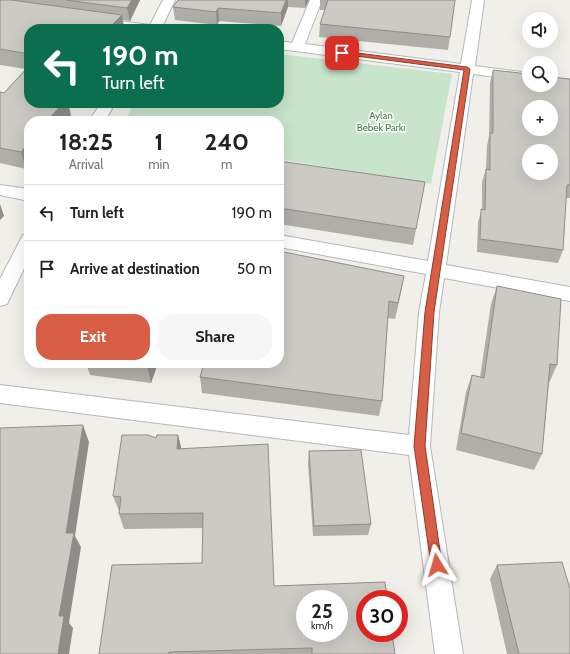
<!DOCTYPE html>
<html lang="en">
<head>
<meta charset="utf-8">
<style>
	body { margin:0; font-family:Cabin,sans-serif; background:#f6f6f6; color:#222; height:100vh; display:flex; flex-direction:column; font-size:15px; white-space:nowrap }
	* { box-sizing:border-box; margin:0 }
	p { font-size:13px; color:#767676 }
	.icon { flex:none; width:22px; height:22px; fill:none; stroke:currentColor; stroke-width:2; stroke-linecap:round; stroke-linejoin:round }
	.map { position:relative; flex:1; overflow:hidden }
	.panel { position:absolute; left:24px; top:116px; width:260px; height:252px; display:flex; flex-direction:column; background:#fff; border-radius:16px; box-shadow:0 4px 16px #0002 }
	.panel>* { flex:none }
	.top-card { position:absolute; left:24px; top:24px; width:260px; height:84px; border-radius:16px; box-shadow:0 4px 16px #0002; background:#0b6e4f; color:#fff; overflow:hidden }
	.fabs { position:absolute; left:522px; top:12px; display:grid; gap:8px }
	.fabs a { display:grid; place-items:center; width:36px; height:36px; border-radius:50%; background:#fff; box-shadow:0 4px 16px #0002; font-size:20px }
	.speed { position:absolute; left:296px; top:590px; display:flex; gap:8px; font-size:20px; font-weight:700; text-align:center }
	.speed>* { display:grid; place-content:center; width:52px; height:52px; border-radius:50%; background:#fff; box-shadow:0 4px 16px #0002; line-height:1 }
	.speed small { font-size:10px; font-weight:400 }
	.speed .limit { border:6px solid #d22; background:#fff; color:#111 }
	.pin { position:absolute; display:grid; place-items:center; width:34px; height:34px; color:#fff; margin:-17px; border-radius:8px; box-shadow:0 2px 6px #0006 }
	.me { position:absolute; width:44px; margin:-22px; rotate:352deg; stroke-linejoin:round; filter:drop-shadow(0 0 3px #0008) }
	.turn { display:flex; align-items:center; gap:14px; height:84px; padding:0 12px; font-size:18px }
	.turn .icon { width:52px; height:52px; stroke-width:2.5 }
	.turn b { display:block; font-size:28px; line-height:34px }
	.eta { display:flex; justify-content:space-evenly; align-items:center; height:68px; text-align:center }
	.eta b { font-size:24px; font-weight:700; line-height:28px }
	.button { display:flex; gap:8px; margin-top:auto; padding:8px 12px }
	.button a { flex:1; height:46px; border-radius:16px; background:#d85e46; color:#fff; font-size:16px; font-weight:700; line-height:46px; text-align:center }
	.button a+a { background:#f6f6f6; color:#222 }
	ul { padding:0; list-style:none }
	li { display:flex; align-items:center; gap:12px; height:56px; padding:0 12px; border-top:1px solid #e0e0e0 }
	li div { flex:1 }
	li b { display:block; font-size:15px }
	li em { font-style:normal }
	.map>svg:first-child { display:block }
</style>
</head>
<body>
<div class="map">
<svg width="570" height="654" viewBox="0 0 570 654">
	<rect width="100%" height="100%" fill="#f0efe9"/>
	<path fill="#c8e4cb" d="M 279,54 L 452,74 L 431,184 L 279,159 L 279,121 L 125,121 L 134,103 L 279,103 Z"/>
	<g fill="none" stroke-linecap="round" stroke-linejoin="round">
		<g stroke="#b5b7bb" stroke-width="2">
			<g id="minor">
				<path d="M 163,0 L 175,0 L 161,29 C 138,29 115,30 92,25 L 90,22 L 92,19 L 97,18 L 150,25 Z"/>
				<path d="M 310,0 L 322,0 L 305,44 L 461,64 L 472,0 L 484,0 L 475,66 L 529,73 L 529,81 L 473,74 L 446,265 L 570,287 L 570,301 L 444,278 L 439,312 L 430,446 L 463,654 L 435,654 L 409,455 L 0,403 L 0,385 L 409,435 L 419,312 L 426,274 L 279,247 L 279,235 L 428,261 L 460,72 L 279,49 L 279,41 L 292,43 Z"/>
				<path d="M 101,103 L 115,103 L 105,121 L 89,121 Z"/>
				<path d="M 0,185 L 29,189 L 29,201 L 0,195 Z"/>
				<path d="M 29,233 L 29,258 L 7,304 L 0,306 L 0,279 L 23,235 Z"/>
			</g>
		</g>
		<use href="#minor" fill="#fff" fill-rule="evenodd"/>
	</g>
	<g fill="#afaea9">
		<path d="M 0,0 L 140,0 L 130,21 L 123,20 L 124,29 L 29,29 L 29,103 L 71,115 L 26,169 L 0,163 L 0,92 L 4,93 L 26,69 L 0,65 Z"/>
		<path d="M 178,0 L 309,0 L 305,8 L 288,7 L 281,26 L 219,21 L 217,25 L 175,20 L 173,7 Z"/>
		<path d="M 320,0 L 455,0 L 450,37 L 448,50 L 319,37 L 320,24 L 325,10 L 320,10 Z"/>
		<path d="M 493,70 L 570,79 L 570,198 L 566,198 L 563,250 L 558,263 L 477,252 L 478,222 L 482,209 L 482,182 L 486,169 L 487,146 L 489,136 L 490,83 Z"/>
		<path d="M 279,161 L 425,182 L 413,245 L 279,224 Z"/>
		<path d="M 404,276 L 395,319 L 388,318 L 382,401 L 379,416 L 202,393 L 200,377 Z"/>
		<path d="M 497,286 L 557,365 L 549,383 L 542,454 L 534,470 L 456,450 L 466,392 L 472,375 L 480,377 L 491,304 Z"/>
		<path d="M 86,363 L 158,363 L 151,383 L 90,375 Z"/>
		<path d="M 178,435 L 181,448 L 274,586 L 395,654 L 99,654 L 202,563 L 203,528 L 124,529 L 119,514 L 119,511 L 113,496 L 156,438 Z"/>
		<path d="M 309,451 L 371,524 L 368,535 L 313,536 L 308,463 Z"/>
		<path d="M 497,565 L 570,654 L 507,654 L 490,579 Z"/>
	</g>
	<g fill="#8f8d8a">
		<path d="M 132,0 L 140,0 L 130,21 L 127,8 Z"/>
		<path d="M 286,0 L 288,0 L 288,7 L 281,26 L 281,13 Z"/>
		<path d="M 305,0 L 309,0 L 305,8 Z"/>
		<path d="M 218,8 L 219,21 L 217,25 L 216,12 Z"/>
		<path d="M 122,15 L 124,29 L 108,29 Z"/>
		<path d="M 63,103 L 68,103 L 71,115 L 66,121 L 47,121 Z"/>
		<path d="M 29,142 L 29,165 L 26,169 L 21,152 Z"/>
		<path d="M 0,204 L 4,216 L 0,220 Z"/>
		<path d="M 404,276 L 401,292 L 395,319 L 398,303 Z"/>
		<path d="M 147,363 L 158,363 L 151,383 L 147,365 Z"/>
		<path d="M 83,425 L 89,442 L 75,536 L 81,547 L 69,623 L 73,628 L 69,654 L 58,654 L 59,616 L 66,533 Z"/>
		<path d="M 178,435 L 182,451 L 177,449 Z"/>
	</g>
	<g fill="#cccac5" stroke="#8f8d8a" fill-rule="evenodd">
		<path d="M 0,0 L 11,0 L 122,15 L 108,29 L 29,29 L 29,54 L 0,49 Z"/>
		<path d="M 66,0 L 132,0 L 127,8 Z"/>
		<path d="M 178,0 L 286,0 L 281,13 L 218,8 L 216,12 L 173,7 Z"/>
		<path d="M 328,0 L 455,0 L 450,37 L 320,24 Z"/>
		<path d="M 29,66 L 29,103 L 63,103 L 47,121 L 29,121 L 29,142 L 21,152 L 0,148 L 0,92 L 4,93 Z"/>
		<path d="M 493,70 L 529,74 L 529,85 L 551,85 L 551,77 L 570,79 L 570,185 L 567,185 L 563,250 L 480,239 L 481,209 L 485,210 L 486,169 L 490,170 L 490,133 L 493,133 ZM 529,107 L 551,107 L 551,129 L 529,129 ZM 529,151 L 551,151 L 551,173 L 529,173 Z"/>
		<path d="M 279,161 L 425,182 L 416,229 L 279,208 Z"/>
		<path d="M 279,251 L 404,276 L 398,303 L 389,301 L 382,401 L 200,377 L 204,363 L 279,363 Z"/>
		<path d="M 497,286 L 561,299 L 557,365 L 550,364 L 542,454 L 461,433 L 472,375 L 484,378 Z"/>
		<path d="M 128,363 L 147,363 L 147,365 Z"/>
		<path d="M 83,425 L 66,533 L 74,533 L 59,616 L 64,616 L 58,654 L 0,654 L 0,428 Z"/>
		<path d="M 122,435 L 148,435 L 156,438 L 157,435 L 178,435 L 177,449 L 268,444 L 274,586 L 385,582 L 387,599 L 365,599 L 365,633 L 392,633 L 395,654 L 312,654 L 312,648 L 169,652 L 168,654 L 99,654 L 112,565 L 202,563 L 203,513 L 119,514 L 121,497 L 113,496 ZM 305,599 L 339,599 L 339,633 L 305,633 Z"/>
		<path d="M 361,450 L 371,524 L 314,526 L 309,451 Z"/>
		<path d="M 562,562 L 570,589 L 570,654 L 519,654 L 497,565 Z"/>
	</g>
	<path fill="#d85e46" stroke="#8c3d2e" d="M 342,51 L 467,67 L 470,69 L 434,312 L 425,446 L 442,565 L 441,569 L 437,570 L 433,569 L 431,565 L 414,446 L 425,312 L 464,70 L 340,54 L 339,53 Z"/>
	<g text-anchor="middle" stroke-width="3" stroke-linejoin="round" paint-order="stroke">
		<g font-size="10" fill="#3e7f47" stroke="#fff">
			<text x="381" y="119">Aylan<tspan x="381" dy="12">Bebek Parkı</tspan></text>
		</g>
	</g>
</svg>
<div class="fabs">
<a><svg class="icon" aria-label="sound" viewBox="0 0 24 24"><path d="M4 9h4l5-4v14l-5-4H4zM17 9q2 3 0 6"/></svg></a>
<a><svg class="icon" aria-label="search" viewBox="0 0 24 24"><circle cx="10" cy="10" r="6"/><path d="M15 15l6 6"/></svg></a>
<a>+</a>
<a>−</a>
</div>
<div class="speed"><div>25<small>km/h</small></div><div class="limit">30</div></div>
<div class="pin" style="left:342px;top:53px;background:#d93025"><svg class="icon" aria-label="arrive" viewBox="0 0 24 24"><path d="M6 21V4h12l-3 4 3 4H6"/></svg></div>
<svg class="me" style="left:437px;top:565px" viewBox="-20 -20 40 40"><path d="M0-17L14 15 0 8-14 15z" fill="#d85e46" stroke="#fff" stroke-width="4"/></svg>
<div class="top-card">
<div class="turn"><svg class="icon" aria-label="left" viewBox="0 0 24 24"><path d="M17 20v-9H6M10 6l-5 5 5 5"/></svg><div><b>190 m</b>Turn left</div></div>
</div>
<section class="panel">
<div class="eta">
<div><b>18:25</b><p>Arrival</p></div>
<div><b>1</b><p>min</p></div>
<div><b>240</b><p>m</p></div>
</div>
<ul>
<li><svg class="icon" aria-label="left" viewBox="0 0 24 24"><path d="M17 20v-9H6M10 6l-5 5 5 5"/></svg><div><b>Turn left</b></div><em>190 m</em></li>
<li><svg class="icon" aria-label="arrive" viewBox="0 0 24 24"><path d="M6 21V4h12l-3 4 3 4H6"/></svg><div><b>Arrive at destination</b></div><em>50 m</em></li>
</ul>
<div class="button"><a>Exit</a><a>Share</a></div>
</section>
</div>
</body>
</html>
